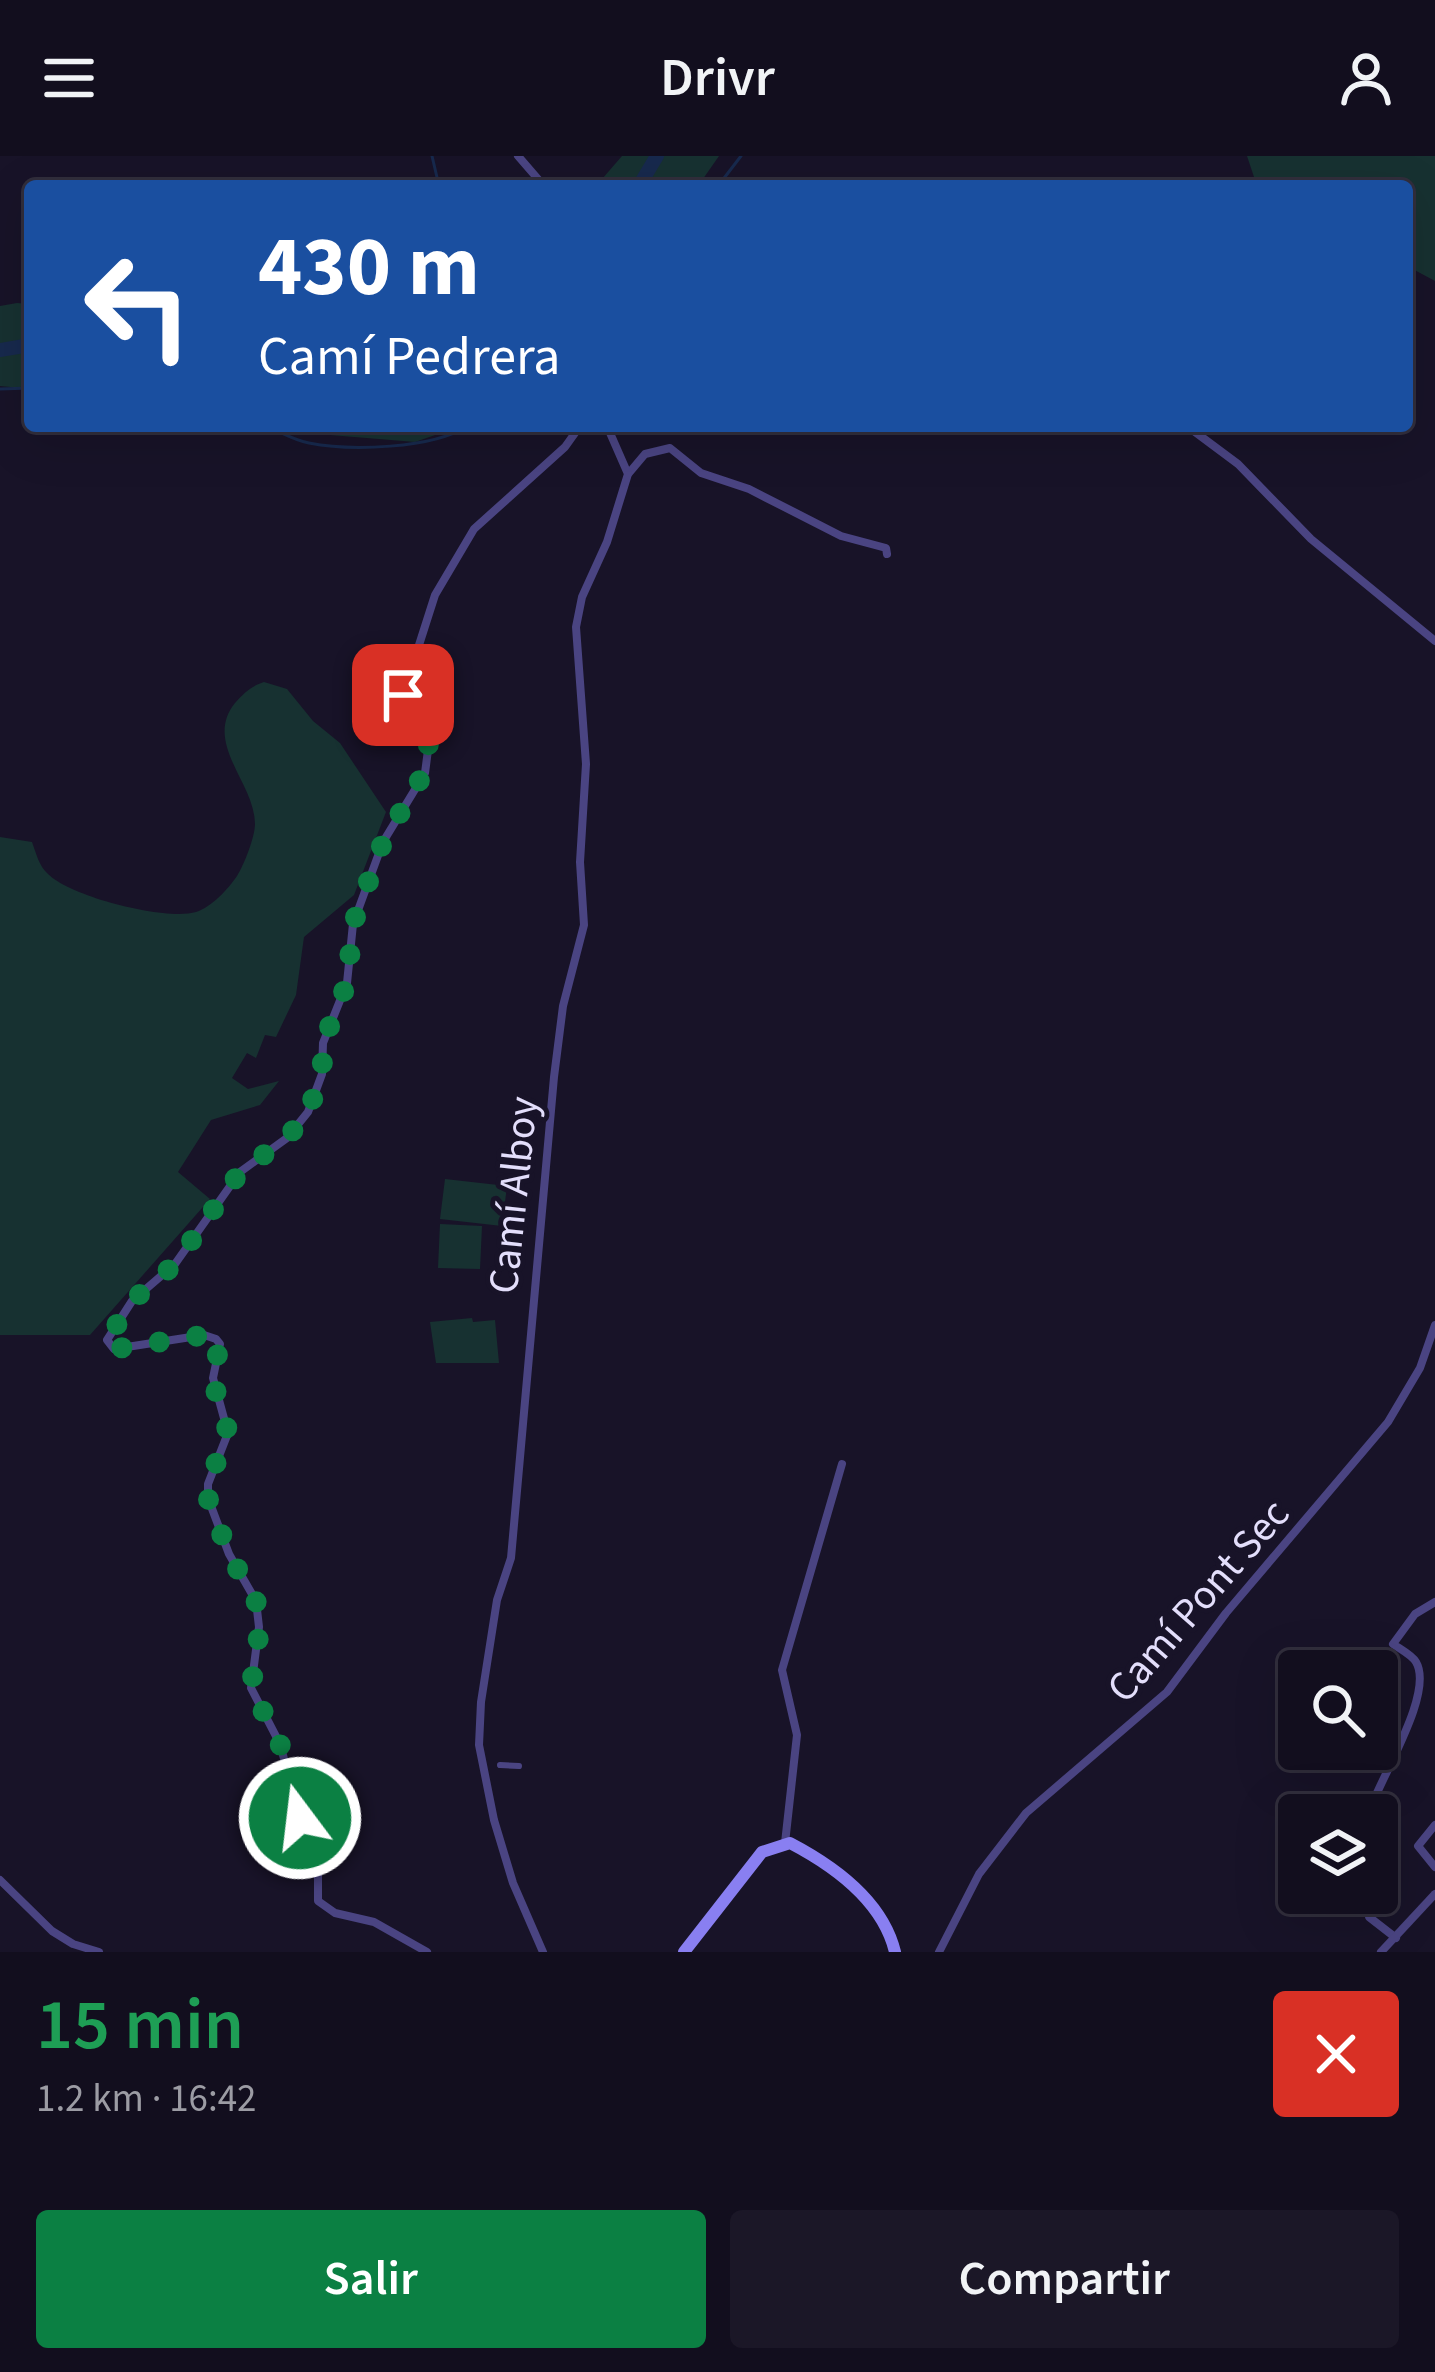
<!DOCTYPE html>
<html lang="es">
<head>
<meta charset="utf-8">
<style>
	body { margin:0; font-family:"Source Sans 3",sans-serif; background:#1b1727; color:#f1f3f6; height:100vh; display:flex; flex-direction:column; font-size:45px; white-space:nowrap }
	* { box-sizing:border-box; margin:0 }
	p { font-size:39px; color:#9c9ca4 }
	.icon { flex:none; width:66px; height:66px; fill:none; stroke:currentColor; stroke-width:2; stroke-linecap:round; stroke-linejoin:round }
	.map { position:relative; height:1796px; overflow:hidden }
	.details { display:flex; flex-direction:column; background:#120e1e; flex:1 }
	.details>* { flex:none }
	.hud { position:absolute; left:24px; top:24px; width:1389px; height:252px; border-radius:12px; box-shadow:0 12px 48px #0002,0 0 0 3px #312e3c; background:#1a4fa0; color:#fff; overflow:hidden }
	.fabs { position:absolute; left:1278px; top:1494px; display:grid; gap:24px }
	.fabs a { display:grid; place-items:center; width:120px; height:120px; border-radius:12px; background:#120e1e; box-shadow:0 12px 48px #0002,0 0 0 3px #312e3c; font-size:60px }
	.pin { position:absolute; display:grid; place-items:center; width:102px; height:102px; color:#fff; margin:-51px; border-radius:24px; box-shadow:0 6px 18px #0006 }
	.me { position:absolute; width:132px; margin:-66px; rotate:345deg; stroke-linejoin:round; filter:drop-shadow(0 0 9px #0008) }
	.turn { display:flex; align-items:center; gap:42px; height:252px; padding:0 36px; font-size:54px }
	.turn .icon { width:156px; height:156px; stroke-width:2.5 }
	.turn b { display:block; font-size:84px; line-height:102px }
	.round { display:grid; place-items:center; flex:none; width:126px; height:126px; border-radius:12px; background:#1b1727 }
	.headline { display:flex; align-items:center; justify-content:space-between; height:204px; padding:0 36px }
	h1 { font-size:72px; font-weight:600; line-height:90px; color:#1e9e55 }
	.button { display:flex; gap:24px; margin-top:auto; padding:24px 36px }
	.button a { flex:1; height:138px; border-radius:12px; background:#0b8043; color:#fff; font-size:48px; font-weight:600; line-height:138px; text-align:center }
	.button a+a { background:#1b1727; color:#f1f3f6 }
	header { display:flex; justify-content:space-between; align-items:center; height:156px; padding:0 36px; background:#120e1e; font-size:54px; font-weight:600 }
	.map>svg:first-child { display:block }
</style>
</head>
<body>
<header><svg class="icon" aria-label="menu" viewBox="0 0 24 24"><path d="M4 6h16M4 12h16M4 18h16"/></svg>Drivr<svg class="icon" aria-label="person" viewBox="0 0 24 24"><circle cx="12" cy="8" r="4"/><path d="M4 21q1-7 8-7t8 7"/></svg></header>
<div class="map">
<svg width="1435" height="1796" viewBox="0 0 1435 1796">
	<rect width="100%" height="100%" fill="#181328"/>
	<g fill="#173131">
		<path d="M 622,0 L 719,0 L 698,30 L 596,30 Z"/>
		<path d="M 1247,0 L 1435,0 L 1435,125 L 1407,110 L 1407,30 L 1257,30 Z"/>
		<path d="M 17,147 L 30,148 L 30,233 L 0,230 L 0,150 Z"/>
		<path d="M 292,270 L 461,270 L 415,286 L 306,277 Z"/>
		<path d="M 264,526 L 287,533 L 313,565 L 340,587 L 386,656 L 354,739 L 304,781 L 296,839 L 276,881 L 265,879 L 256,902 L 247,897 L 232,922 L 248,933 L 279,925 L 260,949 L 211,964 L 178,1016 L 210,1043 L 90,1179 L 0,1179 L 0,681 L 32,686 C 36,697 39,710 48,718 C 71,741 166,765 196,756 C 212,751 228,733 237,720 C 244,709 255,681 255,668 C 255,627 203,587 235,547 C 244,537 251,530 264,526 Z"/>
		<path d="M 445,1023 L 507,1030 L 502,1070 L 440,1063 Z"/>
		<path d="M 440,1068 L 482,1070 L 480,1113 L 438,1112 Z"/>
		<path d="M 472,1162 L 473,1166 L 495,1164 L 499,1207 L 436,1207 L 430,1166 Z"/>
	</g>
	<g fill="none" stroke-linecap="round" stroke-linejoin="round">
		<g stroke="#17294d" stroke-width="3">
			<path d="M 432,0 L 439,30"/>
			<path d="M 718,30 L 741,0"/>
			<path d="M 0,233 L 30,232"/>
			<path d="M 265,270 C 280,275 293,284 309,287 C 349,295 433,293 467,270"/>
		</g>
		<g stroke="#17294d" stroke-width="14">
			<path d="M 639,30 L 657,0"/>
			<path d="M 0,194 L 30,189"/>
			<path d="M 339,270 L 352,270"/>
		</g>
		<path stroke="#4a4482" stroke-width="6" d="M 500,1609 L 519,1610"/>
		<g stroke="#4a4482" stroke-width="8">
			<path d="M 518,0 L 544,30"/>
			<path d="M 827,270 L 837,270"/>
			<path d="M 1187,270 L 1238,308 L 1311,383 L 1435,485"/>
			<path d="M 629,317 L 645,298 L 670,292 L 701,317 L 749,333 L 841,380 L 886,392 L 887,398"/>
			<path d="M 1368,1659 C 1378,1625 1435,1538 1416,1506 C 1412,1499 1400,1493 1393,1488 L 1415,1458 L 1435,1446"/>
			<path d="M 1435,1669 L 1418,1690 L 1435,1711"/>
			<path d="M 785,1687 L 797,1579 L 782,1514 L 842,1308"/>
			<path d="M 0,1724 L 52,1775 L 73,1788 L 99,1796"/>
			<path d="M 1367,1737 L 1369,1761 L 1396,1782"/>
			<path d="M 427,1796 L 374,1766 L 335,1757 L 318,1745 L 318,1695 L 300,1662 L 280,1588 L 251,1532 L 259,1471 L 256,1445 L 229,1398 L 208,1342 L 208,1328 L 228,1277 L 213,1222 L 220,1188 L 216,1183 L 204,1179 L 114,1193 L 107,1184 L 132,1145 L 175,1108 L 240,1016 L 287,982 L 308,956 L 322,918 L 323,887 L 347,827 L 353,768 L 383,686 L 425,617 L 431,571 L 403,539 L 435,439 L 474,373 L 565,291 L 580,270"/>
			<path d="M 543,1796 L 513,1727 L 494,1664 L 479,1589 L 481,1546 L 497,1444 L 511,1402 L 554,921 L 563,850 L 584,769 L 580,706 L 586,608 L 576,471 L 582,441 L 607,386 L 628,318 L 607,270"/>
			<path d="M 939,1796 L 979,1718 L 1026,1657 L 1167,1536 L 1226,1457 L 1388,1266 L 1420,1212 L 1435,1169"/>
			<path d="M 1381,1796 L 1435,1738"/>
		</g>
		<path stroke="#897ff1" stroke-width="12" d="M 684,1796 L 762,1696 L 790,1687 C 834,1710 883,1746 895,1796"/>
	</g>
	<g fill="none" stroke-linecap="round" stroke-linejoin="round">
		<path stroke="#0b8043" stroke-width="21" stroke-dasharray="0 37.8" d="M 300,1662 L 280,1588 L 251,1532 L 260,1471 L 256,1445 L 229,1398 L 208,1342 L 208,1328 L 228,1276 L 212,1222 L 220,1188 L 216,1183 L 204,1179 L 114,1193 L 107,1184 L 132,1145 L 175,1108 L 240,1016 L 287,982 L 308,956 L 322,918 L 323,887 L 347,827 L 353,768 L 383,686 L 424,617 L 431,571 L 403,539"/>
	</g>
	<g text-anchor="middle" stroke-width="10" stroke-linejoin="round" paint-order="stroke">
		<g font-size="42" fill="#e3defb" stroke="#181328">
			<text transform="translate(512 1039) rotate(-84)" y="15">Camí Alboy</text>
			<text transform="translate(1197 1444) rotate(-49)" y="15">Camí Pont Sec</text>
		</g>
	</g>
</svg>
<div class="fabs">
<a><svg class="icon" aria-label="search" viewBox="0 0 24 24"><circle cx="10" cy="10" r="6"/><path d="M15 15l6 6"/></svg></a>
<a><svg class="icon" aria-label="layers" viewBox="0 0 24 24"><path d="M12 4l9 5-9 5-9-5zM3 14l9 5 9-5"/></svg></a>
</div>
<div class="pin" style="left:403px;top:539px;background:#d93025"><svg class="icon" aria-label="arrive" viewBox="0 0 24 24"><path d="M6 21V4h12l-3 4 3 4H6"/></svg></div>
<svg class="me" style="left:300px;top:1662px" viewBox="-20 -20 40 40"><circle r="17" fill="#0b8043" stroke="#fff" stroke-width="3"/><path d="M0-11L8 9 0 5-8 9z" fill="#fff"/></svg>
<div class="hud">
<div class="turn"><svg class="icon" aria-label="left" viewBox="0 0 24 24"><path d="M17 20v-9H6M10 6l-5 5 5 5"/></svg><div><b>430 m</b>Camí Pedrera</div></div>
</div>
</div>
<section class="details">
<div class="headline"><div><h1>15 min</h1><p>1.2 km · 16:42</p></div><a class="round" style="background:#d93025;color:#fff"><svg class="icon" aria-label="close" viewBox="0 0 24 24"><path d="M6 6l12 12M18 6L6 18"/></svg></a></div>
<div class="button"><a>Salir</a><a>Compartir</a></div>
</section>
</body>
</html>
